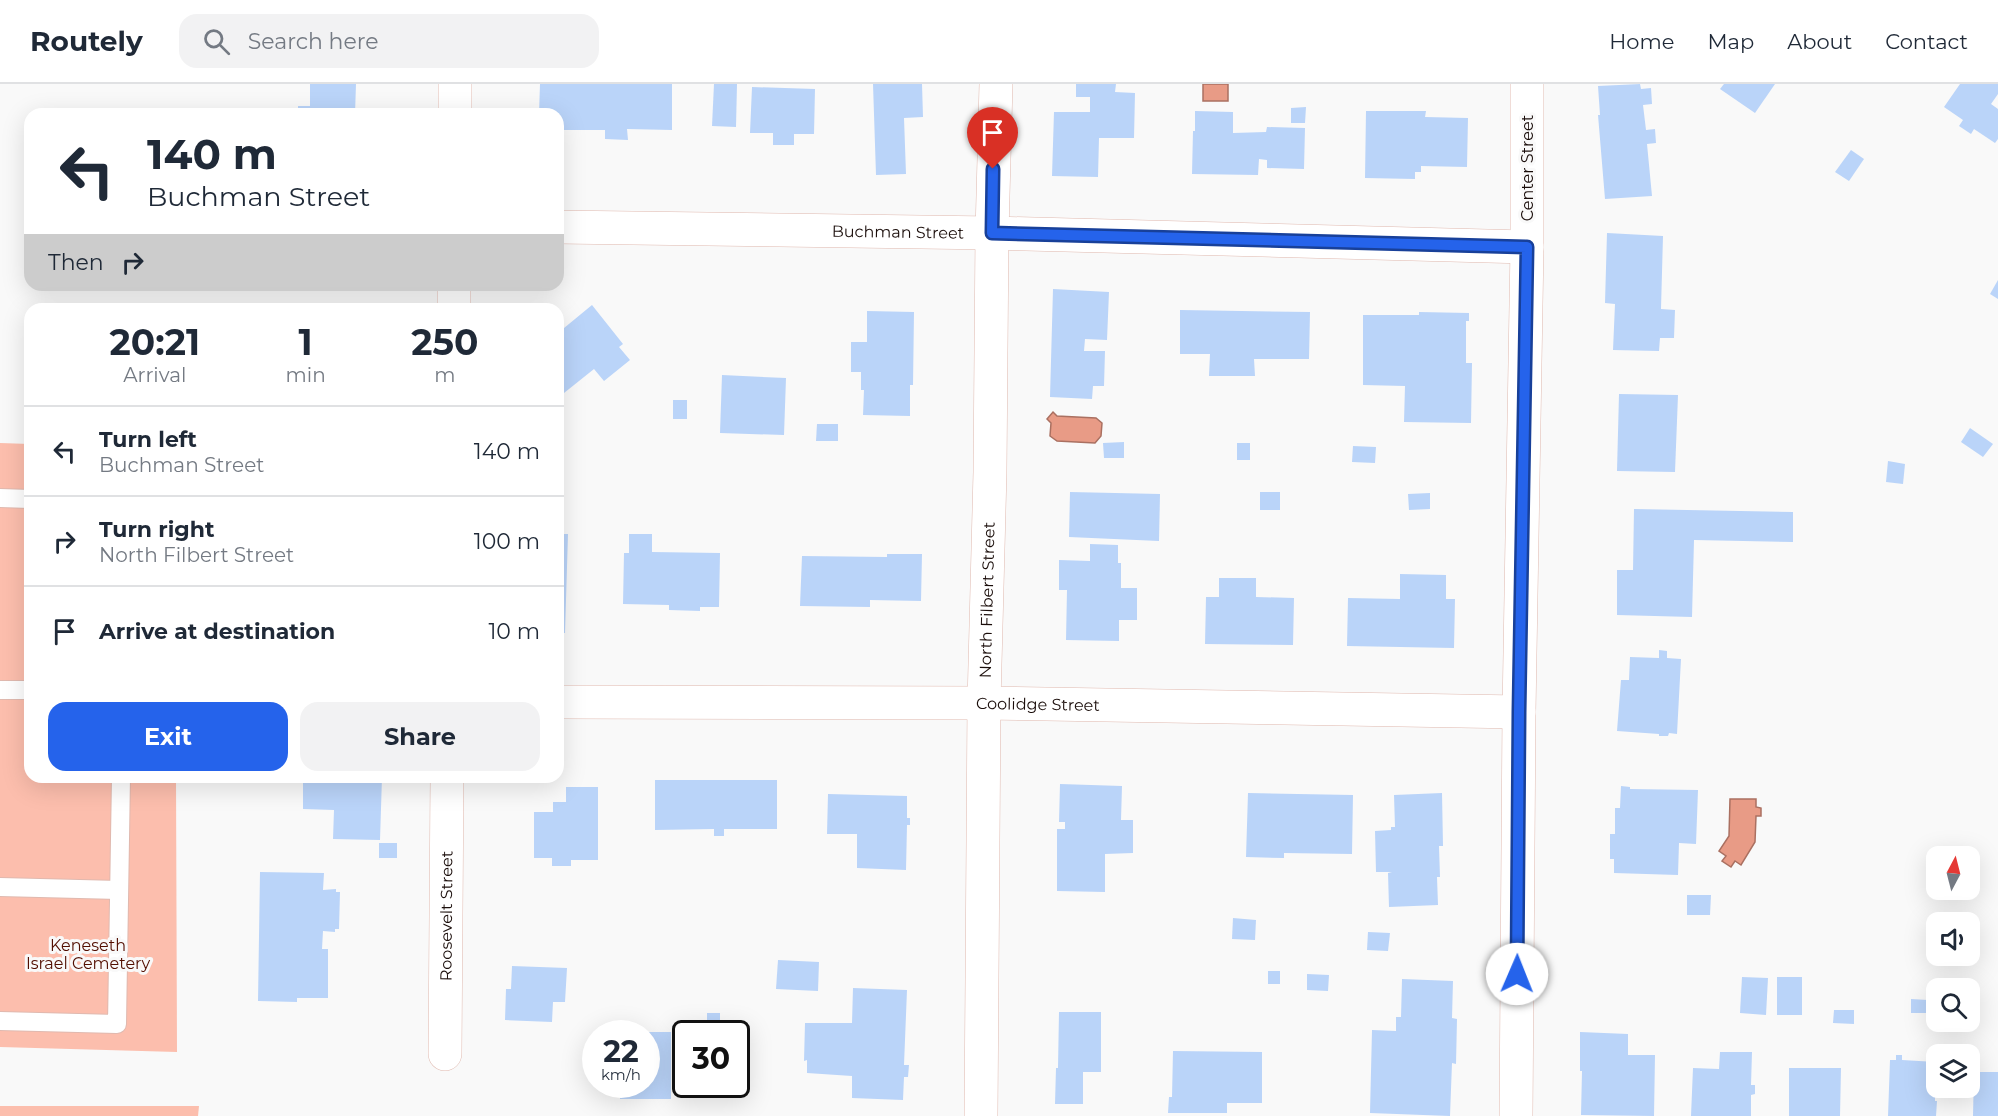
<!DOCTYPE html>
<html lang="en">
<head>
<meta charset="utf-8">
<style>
	body { margin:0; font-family:Montserrat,sans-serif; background:#f2f2f3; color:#1f2937; height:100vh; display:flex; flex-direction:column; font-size:22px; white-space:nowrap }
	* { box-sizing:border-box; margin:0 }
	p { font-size:20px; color:#747a83 }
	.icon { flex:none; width:33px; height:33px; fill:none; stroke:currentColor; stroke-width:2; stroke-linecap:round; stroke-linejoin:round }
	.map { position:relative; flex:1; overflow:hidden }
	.panel { position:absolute; left:24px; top:219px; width:540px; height:480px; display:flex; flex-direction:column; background:#fff; border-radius:18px; box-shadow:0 6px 24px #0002 }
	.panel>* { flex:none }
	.top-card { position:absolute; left:24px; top:24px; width:540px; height:183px; border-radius:18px; box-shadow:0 6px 24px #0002; background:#fff; color:#1f2937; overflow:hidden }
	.needle { width:39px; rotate:7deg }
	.controls { position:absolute; left:1926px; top:762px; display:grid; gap:12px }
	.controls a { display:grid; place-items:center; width:54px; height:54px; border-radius:12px; background:#fff; box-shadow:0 6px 24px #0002; font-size:30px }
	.speed { position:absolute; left:582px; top:936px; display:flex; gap:12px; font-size:30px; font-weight:700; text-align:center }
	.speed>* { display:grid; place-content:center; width:78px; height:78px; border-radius:50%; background:#fff; box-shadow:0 6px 24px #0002; line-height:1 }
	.speed small { font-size:15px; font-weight:400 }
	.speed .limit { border:3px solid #111; border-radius:9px; background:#fff; color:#111 }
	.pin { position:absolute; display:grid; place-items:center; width:51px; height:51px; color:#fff; margin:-62px -26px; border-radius:50% 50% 50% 0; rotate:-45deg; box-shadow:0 0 6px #0007 }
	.pin .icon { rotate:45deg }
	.me { position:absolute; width:66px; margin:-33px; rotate:1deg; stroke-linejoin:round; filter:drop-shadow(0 0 4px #0008) }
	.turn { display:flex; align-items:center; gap:21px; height:126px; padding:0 24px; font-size:27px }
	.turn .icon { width:78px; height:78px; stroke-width:2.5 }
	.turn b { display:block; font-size:42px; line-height:51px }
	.then { display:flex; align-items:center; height:57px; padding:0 24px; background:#0003; gap:12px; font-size:22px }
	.eta { display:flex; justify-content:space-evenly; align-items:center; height:102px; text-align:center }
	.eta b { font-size:36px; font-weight:700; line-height:42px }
	.action { display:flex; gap:12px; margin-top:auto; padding:12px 24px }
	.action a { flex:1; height:69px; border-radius:18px; background:#2563eb; color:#fff; font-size:24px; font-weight:700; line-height:69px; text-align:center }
	.action a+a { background:#f2f2f3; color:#1f2937 }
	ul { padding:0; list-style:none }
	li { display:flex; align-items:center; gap:18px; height:90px; padding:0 24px; border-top:2px solid #e0e1e3 }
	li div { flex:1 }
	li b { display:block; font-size:22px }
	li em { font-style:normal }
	header { display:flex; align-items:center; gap:36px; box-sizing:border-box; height:84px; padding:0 30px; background:#fff; border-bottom:2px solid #e0e1e3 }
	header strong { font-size:28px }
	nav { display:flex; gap:33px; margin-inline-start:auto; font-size:21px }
	.search { width:420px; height:54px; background:#f2f2f3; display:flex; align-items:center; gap:15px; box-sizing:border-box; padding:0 21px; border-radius:18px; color:#747a83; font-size:22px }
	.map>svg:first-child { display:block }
</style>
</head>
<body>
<header>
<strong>Routely</strong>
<div class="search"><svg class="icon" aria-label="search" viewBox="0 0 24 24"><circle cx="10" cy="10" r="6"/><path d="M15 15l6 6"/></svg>Search here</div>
<nav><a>Home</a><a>Map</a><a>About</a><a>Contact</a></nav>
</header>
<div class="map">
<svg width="1998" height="1032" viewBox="0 0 1998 1032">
	<rect width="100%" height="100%" fill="#f9f9f9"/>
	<g fill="#fcbead">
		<path d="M 0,359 L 30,360 L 30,693 L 176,693 L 177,968 L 0,963 Z"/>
		<path d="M 0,1022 L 199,1022 L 198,1032 L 0,1032 Z"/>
	</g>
	<g fill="#e89b86" stroke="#aa7061" stroke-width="1.5">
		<rect x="1203" y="0" width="25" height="17"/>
		<path d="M 1053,328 L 1057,332 L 1096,334 L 1102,339 L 1101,352 L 1095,359 L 1057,357 L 1050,352 L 1051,339 L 1047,335 Z"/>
		<path d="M 1730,715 L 1756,715 L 1756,723 L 1761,724 L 1761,732 L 1756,732 L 1755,758 L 1741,781 L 1735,777 L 1731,783 L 1722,777 L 1726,772 L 1719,767 L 1729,752 Z"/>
	</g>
	<g fill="#bad4f9">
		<path d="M 310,0 L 356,0 L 355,30 L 298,30 L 298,22 L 310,22 Z"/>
		<path d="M 540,0 L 672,0 L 672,46 L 627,45 L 628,56 L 605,55 L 605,46 L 558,46 L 558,30 L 539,30 Z"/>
		<path d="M 714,0 L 737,0 L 736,43 L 712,42 Z"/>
		<path d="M 873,0 L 922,0 L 923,33 L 904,34 L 906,90 L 876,91 Z"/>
		<path d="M 1076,0 L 1116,0 L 1115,8 L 1135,9 L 1134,54 L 1099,54 L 1098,93 L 1052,92 L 1054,28 L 1090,28 L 1090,13 L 1076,13 Z"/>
		<path d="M 1640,0 L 1641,5 L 1651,4 L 1652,20 L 1643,21 L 1646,46 L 1655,45 L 1656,59 L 1647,60 L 1652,112 L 1605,115 L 1598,31 L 1600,31 L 1598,2 Z"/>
		<path d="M 1724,0 L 1775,0 L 1755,29 L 1720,5 Z"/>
		<path d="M 1960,0 L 1998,0 L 1998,10 L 1991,20 L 1998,25 L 1998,55 L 1995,59 L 1974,45 L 1971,50 L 1959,42 L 1963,36 L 1944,23 Z"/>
		<path d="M 752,3 L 815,5 L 814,50 L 794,50 L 794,61 L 773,61 L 773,49 L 750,49 Z"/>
		<path d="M 1306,23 L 1305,39 L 1291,39 L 1291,24 Z"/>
		<path d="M 1195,27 L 1233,28 L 1233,49 L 1266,48 L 1267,43 L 1305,44 L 1304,85 L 1267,84 L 1267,76 L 1259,75 L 1258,91 L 1192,90 L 1193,47 L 1195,47 Z"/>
		<path d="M 1366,27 L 1426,27 L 1425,33 L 1468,34 L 1467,83 L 1421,82 L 1421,88 L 1415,88 L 1415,95 L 1365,94 Z"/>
		<path d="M 1851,66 L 1864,75 L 1849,97 L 1835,88 Z"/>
		<path d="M 1607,149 L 1663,152 L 1661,225 L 1675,226 L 1674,254 L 1660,254 L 1659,267 L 1613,266 L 1615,220 L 1605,219 Z"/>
		<path d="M 1998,196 L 1998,215 L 1990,210 Z"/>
		<path d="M 1053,205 L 1109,208 L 1107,256 L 1085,255 L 1084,267 L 1105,267 L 1104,302 L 1093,302 L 1092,315 L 1050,313 Z"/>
		<rect x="301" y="219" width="52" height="6"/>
		<path d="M 592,221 L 623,260 L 619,263 L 630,276 L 604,297 L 594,285 L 564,309 L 558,302 L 558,249 Z"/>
		<path d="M 1180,226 L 1310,228 L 1309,275 L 1254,275 L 1255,292 L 1209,292 L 1210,270 L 1180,270 Z"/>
		<path d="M 867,227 L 914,228 L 913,301 L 910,301 L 910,332 L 863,331 L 864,306 L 861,306 L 861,288 L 851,288 L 851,258 L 867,258 Z"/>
		<path d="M 1419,228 L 1469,229 L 1469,237 L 1466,237 L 1466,279 L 1472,279 L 1471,339 L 1404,338 L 1405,302 L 1363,301 L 1363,231 L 1419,231 Z"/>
		<path d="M 722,291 L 786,294 L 784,351 L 720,349 Z"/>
		<path d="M 1619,310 L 1678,311 L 1675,388 L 1617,387 Z"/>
		<rect x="673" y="316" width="14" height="19"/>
		<path d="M 817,340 L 838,340 L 838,357 L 816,357 Z"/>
		<path d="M 1970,344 L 1993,360 L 1983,373 L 1961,358 Z"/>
		<path d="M 1124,358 L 1124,374 L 1104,374 L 1103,359 Z"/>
		<rect x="1237" y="359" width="13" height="17"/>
		<path d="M 1353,362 L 1376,363 L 1375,379 L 1352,378 Z"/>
		<path d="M 1888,377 L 1905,380 L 1903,400 L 1886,398 Z"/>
		<path d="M 1070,408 L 1160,410 L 1159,457 L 1069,453 Z"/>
		<rect x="1260" y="408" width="20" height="18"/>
		<path d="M 1430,409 L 1430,425 L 1409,426 L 1408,410 Z"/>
		<path d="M 1634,425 L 1793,428 L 1793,458 L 1694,456 L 1692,533 L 1617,531 L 1617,486 L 1633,486 Z"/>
		<path d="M 558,450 L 568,450 L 565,549 L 558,549 Z"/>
		<path d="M 629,450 L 652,450 L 652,468 L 720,469 L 719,523 L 700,523 L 700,527 L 669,526 L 669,521 L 623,520 L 624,469 L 629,469 Z"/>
		<path d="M 1090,460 L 1118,461 L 1118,479 L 1121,479 L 1121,504 L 1137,504 L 1137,536 L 1119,536 L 1119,557 L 1066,556 L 1067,506 L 1059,506 L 1059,476 L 1090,477 Z"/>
		<path d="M 887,470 L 922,470 L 921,517 L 870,516 L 870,523 L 800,522 L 802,472 L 887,473 Z"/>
		<path d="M 1400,490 L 1446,491 L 1446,515 L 1455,515 L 1454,564 L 1347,562 L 1348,514 L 1400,515 Z"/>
		<path d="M 1219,494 L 1256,494 L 1256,513 L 1294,514 L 1293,561 L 1205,560 L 1206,513 L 1219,513 Z"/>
		<path d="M 1659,566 L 1667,567 L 1667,574 L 1681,575 L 1677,650 L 1669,649 L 1668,652 L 1659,652 L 1659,650 L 1617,647 L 1621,596 L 1629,596 L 1630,573 L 1659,574 Z"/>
		<path d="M 303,693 L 382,693 L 380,756 L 333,755 L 334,726 L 303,725 Z"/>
		<path d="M 655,696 L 777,696 L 777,745 L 724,745 L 724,752 L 714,752 L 714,745 L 655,746 Z"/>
		<path d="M 1060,700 L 1122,702 L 1121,736 L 1133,736 L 1133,769 L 1105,770 L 1105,808 L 1057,807 L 1057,745 L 1065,745 L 1065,738 L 1059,738 Z"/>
		<path d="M 1621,702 L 1630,703 L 1630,705 L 1698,706 L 1696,760 L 1679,759 L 1678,791 L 1614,789 L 1614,775 L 1610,775 L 1610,750 L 1615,750 L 1615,724 L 1620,724 Z"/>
		<path d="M 566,703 L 598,703 L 598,776 L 571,776 L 571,782 L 552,782 L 552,774 L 534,774 L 534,728 L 553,728 L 553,718 L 566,718 Z"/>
		<path d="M 1248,709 L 1353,711 L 1352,770 L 1284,769 L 1284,774 L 1246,773 Z"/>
		<path d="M 1442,709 L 1443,762 L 1439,762 L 1440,793 L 1437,793 L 1438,821 L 1389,823 L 1388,789 L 1392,788 L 1376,788 L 1375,747 L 1391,746 L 1391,743 L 1395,743 L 1394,711 Z"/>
		<path d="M 828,710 L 907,712 L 907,734 L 910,734 L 910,741 L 907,741 L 906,786 L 857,784 L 857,750 L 827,750 Z"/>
		<rect x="379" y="759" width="18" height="15"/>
		<path d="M 260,788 L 324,789 L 323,806 L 336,805 L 336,808 L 340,808 L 339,845 L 335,845 L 335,848 L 323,847 L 322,865 L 328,865 L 328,914 L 297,914 L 297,918 L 258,917 Z"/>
		<path d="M 1687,811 L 1711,811 L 1710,831 L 1687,831 Z"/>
		<path d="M 1233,834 L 1256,836 L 1255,856 L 1232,855 Z"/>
		<path d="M 1368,848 L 1390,849 L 1388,867 L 1367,866 Z"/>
		<path d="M 778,876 L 819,878 L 818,907 L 776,905 Z"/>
		<path d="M 512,882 L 567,884 L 565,918 L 553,918 L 552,938 L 505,936 L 506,905 L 511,905 Z"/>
		<rect x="1268" y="887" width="12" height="13"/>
		<path d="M 1307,890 L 1329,891 L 1328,907 L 1307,906 Z"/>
		<path d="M 1742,893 L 1768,894 L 1766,931 L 1740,929 Z"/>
		<rect x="1777" y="893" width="25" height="38"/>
		<path d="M 1402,895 L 1453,897 L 1452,934 L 1457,935 L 1456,980 L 1452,979 L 1450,1032 L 1370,1029 L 1372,946 L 1396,947 L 1396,933 L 1401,933 Z"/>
		<path d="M 1934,897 L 1955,897 L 1955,904 L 1936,904 L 1936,933 L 1933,933 Z"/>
		<path d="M 853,904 L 907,906 L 904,981 L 909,981 L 908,993 L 904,993 L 903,1016 L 852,1014 L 852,992 L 807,989 L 807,976 L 804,977 L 805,939 L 852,939 Z"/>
		<path d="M 1911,915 L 1928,916 L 1927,929 L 1911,929 Z"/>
		<path d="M 1834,926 L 1854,926 L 1854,940 L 1833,939 Z"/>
		<path d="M 1059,928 L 1101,928 L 1101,988 L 1083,988 L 1083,1020 L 1055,1020 L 1056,984 L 1058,984 Z"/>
		<path d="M 707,929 L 720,929 L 720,949 L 707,950 Z"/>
		<path d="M 646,948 L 671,948 L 671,1015 L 620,1015 L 620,1000 L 646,1000 Z"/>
		<path d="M 1580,948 L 1628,950 L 1628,971 L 1655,971 L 1654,1032 L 1581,1031 L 1582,987 L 1580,987 Z"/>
		<path d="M 681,961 L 686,961 L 686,1000 L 716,1000 L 716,1004 L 680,1003 Z"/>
		<path d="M 1173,967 L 1262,968 L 1262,1019 L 1227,1019 L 1227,1029 L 1168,1029 L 1169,1013 L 1172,1013 Z"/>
		<path d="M 1720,968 L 1752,968 L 1751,1001 L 1755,1001 L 1755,1010 L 1751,1011 L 1751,1032 L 1691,1032 L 1693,984 L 1719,985 Z"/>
		<path d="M 1896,971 L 1902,971 L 1902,976 L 1936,978 L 1936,1004 L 1944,1004 L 1944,1008 L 1935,1008 L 1935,1017 L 1937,1017 L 1936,1032 L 1888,1032 L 1890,976 L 1896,976 Z"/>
		<path d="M 1789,984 L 1841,984 L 1840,1032 L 1789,1032 Z"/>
		<path d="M 1974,988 L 1998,988 L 1998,1032 L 1973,1032 Z"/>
	</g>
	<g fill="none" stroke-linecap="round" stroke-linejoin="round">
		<g stroke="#e0b9af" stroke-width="20">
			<g id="service">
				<path d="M 0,414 L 30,415"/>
				<path d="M 0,606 L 30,606"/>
				<path d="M 0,803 L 119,806"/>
				<path d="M 0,937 L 117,940 L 121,693"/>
			</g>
		</g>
		<g stroke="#e0b9af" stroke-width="34">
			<g id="minor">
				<path d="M 455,30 L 455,0"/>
				<path id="s1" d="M 558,143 L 992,149 L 1527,163"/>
				<path d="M 454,225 L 454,201"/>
				<path id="s2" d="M 558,618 L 984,619 L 1519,628"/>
				<path id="s3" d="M 445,970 L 447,693"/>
				<path id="s4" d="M 981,1032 L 984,619 L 990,388 L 992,149 L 996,0"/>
				<path d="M 1516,1032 L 1519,628 L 1527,163 L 1527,0"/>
			</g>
		</g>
		<use href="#service" stroke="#fff" stroke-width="18"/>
		<use href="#minor" stroke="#fff" stroke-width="33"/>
	</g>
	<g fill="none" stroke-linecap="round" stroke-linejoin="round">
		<g stroke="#184099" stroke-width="15">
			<path id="route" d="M 993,85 L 992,149 L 1527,163 L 1519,628 L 1517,890"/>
		</g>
		<use href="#route" stroke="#2563eb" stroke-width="10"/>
	</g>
	<g text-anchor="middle" stroke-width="6" stroke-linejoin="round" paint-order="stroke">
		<g font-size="16" fill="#1a0d0a" stroke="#f9f9f9">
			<text transform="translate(1527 84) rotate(-90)" y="6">Center Street</text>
			<text dy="6" stroke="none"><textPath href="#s1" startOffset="340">Buchman Street</textPath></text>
			<text dy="6" stroke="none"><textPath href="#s4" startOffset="516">North Filbert Street</textPath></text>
			<text dy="6" stroke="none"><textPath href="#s2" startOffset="480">Coolidge Street</textPath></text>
			<text dy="6" stroke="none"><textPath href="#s3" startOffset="138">Roosevelt Street</textPath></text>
		</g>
		<g font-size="16" fill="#520e00" stroke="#f9f9f9">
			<text x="88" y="867">Keneseth<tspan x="88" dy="18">Israel Cemetery</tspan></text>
		</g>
	</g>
</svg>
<div class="controls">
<a><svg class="needle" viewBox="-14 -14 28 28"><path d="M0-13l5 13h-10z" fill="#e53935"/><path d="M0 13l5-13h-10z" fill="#747a83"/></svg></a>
<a><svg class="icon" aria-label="sound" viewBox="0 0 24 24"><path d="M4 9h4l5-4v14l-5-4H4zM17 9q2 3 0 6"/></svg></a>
<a><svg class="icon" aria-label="search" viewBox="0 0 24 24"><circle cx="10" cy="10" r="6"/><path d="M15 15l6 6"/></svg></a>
<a><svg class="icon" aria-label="layers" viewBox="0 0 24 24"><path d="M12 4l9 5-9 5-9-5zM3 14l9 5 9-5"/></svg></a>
</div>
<div class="speed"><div>22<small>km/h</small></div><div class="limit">30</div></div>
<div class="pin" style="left:993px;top:85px;background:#d93025"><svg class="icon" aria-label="arrive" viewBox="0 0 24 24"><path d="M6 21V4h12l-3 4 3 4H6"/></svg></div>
<svg class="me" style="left:1517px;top:890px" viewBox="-20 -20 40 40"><circle r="19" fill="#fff"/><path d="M0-13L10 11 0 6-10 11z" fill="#2563eb"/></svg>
<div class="top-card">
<div class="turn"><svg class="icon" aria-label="left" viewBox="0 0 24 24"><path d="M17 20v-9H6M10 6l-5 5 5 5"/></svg><div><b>140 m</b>Buchman Street</div></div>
<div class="then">Then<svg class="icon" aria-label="right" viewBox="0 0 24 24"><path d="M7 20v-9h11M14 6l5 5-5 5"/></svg></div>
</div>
<section class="panel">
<div class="eta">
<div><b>20:21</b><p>Arrival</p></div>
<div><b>1</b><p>min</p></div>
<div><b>250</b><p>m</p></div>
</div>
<ul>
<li><svg class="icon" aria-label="left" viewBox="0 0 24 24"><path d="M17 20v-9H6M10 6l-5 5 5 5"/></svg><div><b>Turn left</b><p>Buchman Street</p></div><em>140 m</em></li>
<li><svg class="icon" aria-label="right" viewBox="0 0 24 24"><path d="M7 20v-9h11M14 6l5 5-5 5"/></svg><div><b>Turn right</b><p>North Filbert Street</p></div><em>100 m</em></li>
<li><svg class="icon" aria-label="arrive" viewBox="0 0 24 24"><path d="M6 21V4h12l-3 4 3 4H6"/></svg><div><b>Arrive at destination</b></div><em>10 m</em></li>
</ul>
<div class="action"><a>Exit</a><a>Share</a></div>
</section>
</div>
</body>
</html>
